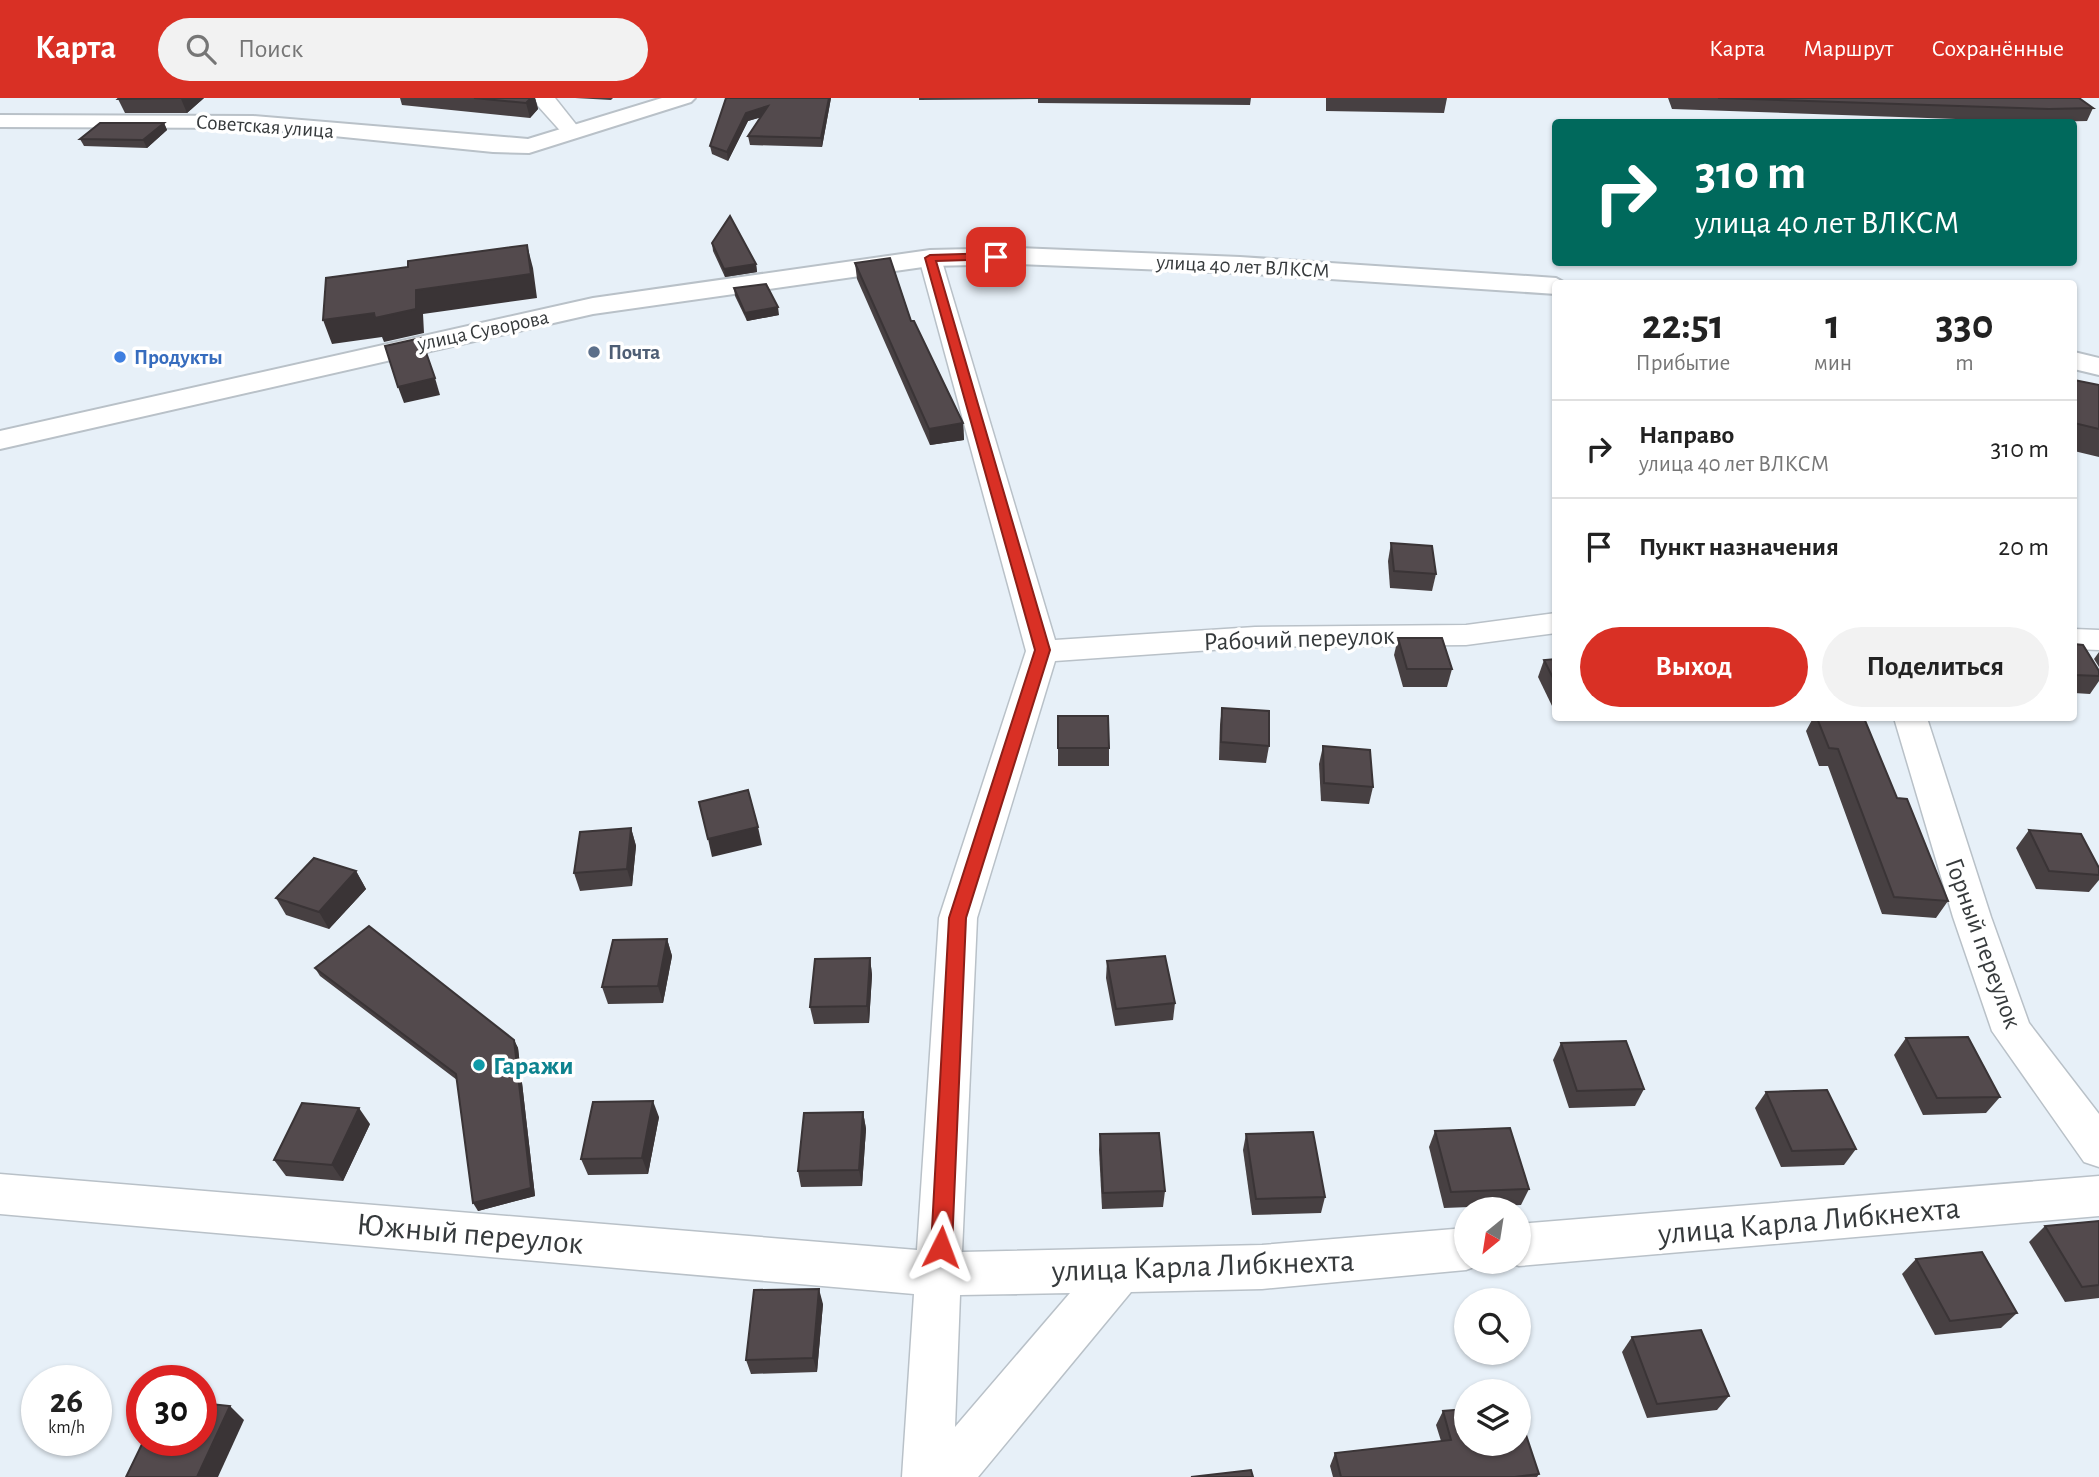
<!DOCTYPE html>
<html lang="ru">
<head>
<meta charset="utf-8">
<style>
	body { margin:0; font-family:"Alegreya Sans",sans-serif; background:#f2f2f2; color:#222; height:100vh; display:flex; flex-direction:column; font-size:26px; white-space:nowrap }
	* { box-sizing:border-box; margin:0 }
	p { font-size:23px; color:#767676 }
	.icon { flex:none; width:38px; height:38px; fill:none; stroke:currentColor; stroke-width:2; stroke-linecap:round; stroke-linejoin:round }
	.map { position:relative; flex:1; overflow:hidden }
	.panel { position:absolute; left:1552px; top:182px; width:525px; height:441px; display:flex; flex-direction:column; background:#fff; border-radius:7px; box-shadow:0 2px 5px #0004 }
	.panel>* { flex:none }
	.top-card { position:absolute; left:1552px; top:21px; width:525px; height:147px; border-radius:7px; box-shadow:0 2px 5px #0004; background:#00695c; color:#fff; overflow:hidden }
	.needle { width:46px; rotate:210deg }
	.controls { position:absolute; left:1454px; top:1099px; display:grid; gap:14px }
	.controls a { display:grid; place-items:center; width:77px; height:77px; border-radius:50%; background:#fff; box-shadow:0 2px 5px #0004; font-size:35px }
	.speed { position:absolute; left:21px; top:1267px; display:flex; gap:14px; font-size:35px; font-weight:700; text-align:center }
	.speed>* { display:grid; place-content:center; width:91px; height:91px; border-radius:50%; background:#fff; box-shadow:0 2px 5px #0004; line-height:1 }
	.speed small { font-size:18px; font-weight:400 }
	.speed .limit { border:10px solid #d22; background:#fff; color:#111 }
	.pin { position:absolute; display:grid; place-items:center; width:60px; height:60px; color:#fff; margin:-30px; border-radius:14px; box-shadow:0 4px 10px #0006 }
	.me { position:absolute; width:77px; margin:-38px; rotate:3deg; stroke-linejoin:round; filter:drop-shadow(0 0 5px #0008) }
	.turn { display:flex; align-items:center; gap:24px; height:147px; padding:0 28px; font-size:32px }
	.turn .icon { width:91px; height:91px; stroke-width:2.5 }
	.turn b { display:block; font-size:49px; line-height:60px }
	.eta { display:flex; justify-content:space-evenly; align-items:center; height:119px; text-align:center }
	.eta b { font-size:42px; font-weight:600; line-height:49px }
	.primary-button { display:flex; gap:14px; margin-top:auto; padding:14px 28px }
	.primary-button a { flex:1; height:80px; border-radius:42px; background:#d93025; color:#fff; font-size:28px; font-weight:600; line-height:80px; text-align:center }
	.primary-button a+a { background:#f2f2f2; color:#222 }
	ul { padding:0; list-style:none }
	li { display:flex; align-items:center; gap:21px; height:98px; padding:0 28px; border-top:2px solid #e0e0e0 }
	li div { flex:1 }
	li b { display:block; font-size:26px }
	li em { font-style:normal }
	header { display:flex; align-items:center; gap:42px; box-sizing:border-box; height:98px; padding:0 35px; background:#d93025; color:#fff }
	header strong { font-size:33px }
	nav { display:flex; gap:38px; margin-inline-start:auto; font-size:24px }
	.search { width:490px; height:63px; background:#f2f2f2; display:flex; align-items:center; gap:18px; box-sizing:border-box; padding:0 24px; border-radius:38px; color:#767676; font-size:26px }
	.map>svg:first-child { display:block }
</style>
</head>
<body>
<header>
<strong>Карта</strong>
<div class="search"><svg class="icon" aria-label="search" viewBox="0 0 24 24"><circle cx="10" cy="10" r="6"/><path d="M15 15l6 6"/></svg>Поиск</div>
<nav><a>Карта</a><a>Маршрут</a><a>Сохранённые</a></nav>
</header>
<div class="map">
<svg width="2099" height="1379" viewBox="0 0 2099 1379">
	<rect width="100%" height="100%" fill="#e7f0f8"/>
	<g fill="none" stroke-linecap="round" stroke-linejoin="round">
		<g stroke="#b9c1c8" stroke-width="3">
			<g id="minor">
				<path d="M 535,0 L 555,0 L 582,34 L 579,38 L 565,38 L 538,8 Z"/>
				<path d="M 930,153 L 938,155 L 941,160 L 1055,542 L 1255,529 L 1466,527 L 1556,515 L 1556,535 L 1466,547 L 1255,549 L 1055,563 L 977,820 L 962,1154 L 1262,1147 L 1466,1130 L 1466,1164 L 1483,1164 L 1482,1166 L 1466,1172 L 1262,1191 L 1131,1194 L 978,1379 L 902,1379 L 914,1196 L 0,1116 L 0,1076 L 917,1152 L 939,820 L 1026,553 L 919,160 L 922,155 ZM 1070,1195 L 955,1329 L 960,1197 Z"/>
				<path d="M 2074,531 L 2099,532 L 2099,552 L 2074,551 Z"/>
				<path d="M 1894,620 L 1927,620 L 1991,819 L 2029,925 L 2099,1016 L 2099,1069 L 2084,1064 L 1992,933 L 1953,819 Z"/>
				<path d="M 2099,1078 L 2099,1118 L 1519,1168 L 1507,1164 L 1519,1164 L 1519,1126 Z"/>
			</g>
		</g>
		<g stroke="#b9c1c8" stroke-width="4">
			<g id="tertiary">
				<path d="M 662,0 L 695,0 L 691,4 L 529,55 L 493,54 L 253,30 L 0,29 L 0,17 L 253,18 L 528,41 Z"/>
				<path d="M 1018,150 L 1240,159 L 1556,180 L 1567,186 L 1556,186 L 1556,196 L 1240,175 L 1018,166 L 930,168 L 593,216 L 0,351 L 0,333 L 593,200 L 930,152 Z"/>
				<path d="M 2074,254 L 2099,260 L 2099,277 L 2074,271 Z"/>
			</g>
		</g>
		<use href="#minor" fill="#fff" fill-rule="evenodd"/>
		<use href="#tertiary" fill="#fff" fill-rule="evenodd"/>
	</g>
	<g fill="#474042">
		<path d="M 204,0 L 187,15 L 125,15 L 118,1 Z"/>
		<path d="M 400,0 L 535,0 L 538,11 L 530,20 L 402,7 Z"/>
		<path d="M 575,0 L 613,0 L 611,2 Z"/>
		<path d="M 726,0 L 831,0 L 822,49 L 750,47 L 748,38 L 761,19 L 748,23 L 728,63 L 712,56 L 710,48 Z"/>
		<path d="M 919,0 L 1251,0 L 1250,7 L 1038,5 L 1038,1 L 919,2 Z"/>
		<path d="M 1326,0 L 1447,0 L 1444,15 L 1326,13 Z"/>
		<path d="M 1668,0 L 2079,0 L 2093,10 L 2087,23 L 2043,24 L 1672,11 Z"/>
		<path d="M 164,25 L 167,32 L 147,50 L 84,48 L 80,41 Z"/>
		<path d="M 712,145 L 756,166 L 757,174 L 725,179 L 713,153 Z"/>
		<path d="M 855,165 L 911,223 L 963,325 L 964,342 L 930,347 L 857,181 Z"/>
		<path d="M 734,190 L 779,217 L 747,223 L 735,198 Z"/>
		<path d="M 2074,282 L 2099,287 L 2099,359 L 2074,353 Z"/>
		<path d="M 1391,445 L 1436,476 L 1432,493 L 1390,490 L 1388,463 Z"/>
		<path d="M 1398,540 L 1452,571 L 1447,589 L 1403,589 L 1394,557 Z"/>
		<path d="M 2074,546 L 2099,573 L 2099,583 L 2090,596 L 2074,595 Z"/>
		<path d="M 2099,554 L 2099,569 L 2094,561 Z"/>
		<path d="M 1556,561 L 1556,612 L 1554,612 L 1538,579 L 1544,562 Z"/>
		<path d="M 1222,610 L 1269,648 L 1266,665 L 1219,662 L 1220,627 Z"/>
		<path d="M 1058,618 L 1109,650 L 1109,668 L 1058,668 Z"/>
		<path d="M 1813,620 L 1864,620 L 1897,700 L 1948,803 L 1936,820 L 1882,816 L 1828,668 L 1819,668 L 1806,633 Z"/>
		<path d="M 1323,648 L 1373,689 L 1369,706 L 1321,703 L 1319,666 Z"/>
		<path d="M 631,730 L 636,748 L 632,788 L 580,793 L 574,775 Z"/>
		<path d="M 2029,732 L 2099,770 L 2099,782 L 2089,794 L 2036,791 L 2016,750 Z"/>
		<path d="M 356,773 L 366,791 L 329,831 L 286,817 L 276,800 Z"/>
		<path d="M 667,841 L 672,858 L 663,905 L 608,906 L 602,889 Z"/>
		<path d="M 870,860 L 872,877 L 869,925 L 814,926 L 810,909 Z"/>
		<path d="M 1107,863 L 1175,905 L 1173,922 L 1115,928 L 1106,880 Z"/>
		<path d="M 315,870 L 514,942 L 518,950 L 535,1098 L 478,1113 L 457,982 L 320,878 Z"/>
		<path d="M 1906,940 L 2000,999 L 1986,1015 L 1923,1017 L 1894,957 Z"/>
		<path d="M 1561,945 L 1644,991 L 1635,1008 L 1569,1010 L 1553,962 Z"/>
		<path d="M 1766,994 L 1856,1051 L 1844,1067 L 1781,1069 L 1755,1010 Z"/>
		<path d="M 863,1014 L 866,1031 L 862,1088 L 801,1089 L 798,1073 Z"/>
		<path d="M 659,1019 L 648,1076 L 588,1077 L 581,1061 Z"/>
		<path d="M 370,1026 L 343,1083 L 286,1078 L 274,1062 Z"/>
		<path d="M 1435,1033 L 1529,1091 L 1521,1107 L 1444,1110 L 1429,1049 Z"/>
		<path d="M 1100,1036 L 1165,1093 L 1163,1109 L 1102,1111 L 1099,1052 Z"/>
		<path d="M 1246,1036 L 1325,1099 L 1321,1115 L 1252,1117 L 1243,1052 Z"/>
		<path d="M 2099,1123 L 2099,1200 L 2065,1204 L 2029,1144 L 2045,1128 Z"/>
		<path d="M 1916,1161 L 2017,1215 L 2001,1230 L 1935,1237 L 1902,1176 Z"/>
		<path d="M 823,1206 L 817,1274 L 751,1276 L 746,1262 Z"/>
		<path d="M 1632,1239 L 1729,1298 L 1717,1312 L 1647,1320 L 1622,1254 Z"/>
		<path d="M 1443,1313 L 1539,1376 L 1537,1379 L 1333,1379 L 1330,1368 L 1335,1355 L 1441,1343 L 1436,1327 Z"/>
	</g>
	<g fill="#3a3436">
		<path d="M 182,0 L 204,0 L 187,15 L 181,1 Z"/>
		<path d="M 531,0 L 535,0 L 538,11 L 530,20 L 526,5 Z"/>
		<path d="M 829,0 L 831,0 L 822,49 L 821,40 Z"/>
		<path d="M 768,8 L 769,17 L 748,23 L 728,63 L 727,54 L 746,15 Z"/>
		<path d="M 164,25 L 167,32 L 147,50 L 143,42 Z"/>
		<path d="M 527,147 L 533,170 L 537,200 L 423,216 L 424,235 L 384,244 L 382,239 L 332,246 L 323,222 L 374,215 L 416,192 Z"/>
		<path d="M 756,166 L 757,174 L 725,179 L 724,171 Z"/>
		<path d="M 778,209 L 779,217 L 747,223 L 745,215 Z"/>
		<path d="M 435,280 L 440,297 L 404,305 L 398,289 Z"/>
		<path d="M 963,325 L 964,342 L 930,347 L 929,331 Z"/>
		<path d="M 758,729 L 762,747 L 712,759 L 708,741 Z"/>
		<path d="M 631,730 L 636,748 L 632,788 L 627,771 Z"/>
		<path d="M 356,773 L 366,791 L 329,831 L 319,814 Z"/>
		<path d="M 667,841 L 672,858 L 663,905 L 658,888 Z"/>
		<path d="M 870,860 L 872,877 L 869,925 L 867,908 Z"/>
		<path d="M 514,942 L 518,950 L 535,1098 L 478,1113 L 473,1105 Z"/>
		<path d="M 653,1003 L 659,1019 L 648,1076 L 642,1060 Z"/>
		<path d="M 359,1010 L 370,1026 L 343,1083 L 332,1067 Z"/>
		<path d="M 863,1014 L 866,1031 L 862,1088 L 859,1072 Z"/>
		<path d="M 819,1191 L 823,1206 L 817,1274 L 813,1260 Z"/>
		<path d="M 230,1308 L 244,1322 L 218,1379 L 197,1379 Z"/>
	</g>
	<g fill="#534a4d" stroke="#3a3436" stroke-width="2">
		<path d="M 119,0 L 182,0 L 118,1 Z"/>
		<path d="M 474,0 L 531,0 L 526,5 Z"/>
		<path d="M 726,0 L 829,0 L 821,40 L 748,38 L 768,8 L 746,15 L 727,54 L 710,48 Z"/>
		<path d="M 1718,0 L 2079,0 L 2093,10 L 2049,11 Z"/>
		<path d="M 100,25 L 164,25 L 143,42 L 80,41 Z"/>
		<path d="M 730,118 L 756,166 L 724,171 L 712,145 Z"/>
		<path d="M 527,147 L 531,176 L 416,192 L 416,211 L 375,220 L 374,215 L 323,222 L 326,180 L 408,169 L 408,163 Z"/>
		<path d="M 890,160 L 911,223 L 914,223 L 963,325 L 929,331 L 855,165 Z"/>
		<path d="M 766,186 L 778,209 L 745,215 L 734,190 Z"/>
		<path d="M 421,240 L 435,280 L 398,289 L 385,248 Z"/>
		<path d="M 2074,282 L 2099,287 L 2099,331 L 2074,325 Z"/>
		<path d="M 1391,445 L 1432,448 L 1436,476 L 1394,473 Z"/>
		<path d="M 1398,540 L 1442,540 L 1452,571 L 1407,571 Z"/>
		<path d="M 2074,546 L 2083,547 L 2099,573 L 2099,578 L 2074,577 Z"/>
		<path d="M 1556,561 L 1556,586 L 1544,562 Z"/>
		<path d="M 1222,610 L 1269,613 L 1269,648 L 1221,644 Z"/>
		<path d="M 1058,618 L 1108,618 L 1109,650 L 1058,650 Z"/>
		<path d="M 1817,620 L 1864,620 L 1897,700 L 1907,701 L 1948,803 L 1894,799 L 1838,651 L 1829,650 Z"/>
		<path d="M 1323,648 L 1370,652 L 1373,689 L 1324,685 Z"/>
		<path d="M 748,692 L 758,729 L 708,741 L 699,704 Z"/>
		<path d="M 631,730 L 627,771 L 574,775 L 580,734 Z"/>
		<path d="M 2029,732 L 2081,736 L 2099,770 L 2099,777 L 2049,773 Z"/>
		<path d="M 314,760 L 356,773 L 319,814 L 276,800 Z"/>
		<path d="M 369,828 L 514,942 L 531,1090 L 473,1105 L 456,976 L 315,870 Z"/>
		<path d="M 667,841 L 658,888 L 602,889 L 613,842 Z"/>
		<path d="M 1165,858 L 1175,905 L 1116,911 L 1107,863 Z"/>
		<path d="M 870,860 L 867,908 L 810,909 L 815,861 Z"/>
		<path d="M 1968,939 L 2000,999 L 1937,1000 L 1906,940 Z"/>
		<path d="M 1626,943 L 1644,991 L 1577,993 L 1561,945 Z"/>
		<path d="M 1827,992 L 1856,1051 L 1792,1053 L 1766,994 Z"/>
		<path d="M 653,1003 L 642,1060 L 581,1061 L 593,1004 Z"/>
		<path d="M 302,1005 L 359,1010 L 332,1067 L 274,1062 Z"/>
		<path d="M 863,1014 L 859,1072 L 798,1073 L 804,1015 Z"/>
		<path d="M 1510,1030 L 1529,1091 L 1451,1094 L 1435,1033 Z"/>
		<path d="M 1313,1034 L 1325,1099 L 1256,1101 L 1246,1036 Z"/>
		<path d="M 1159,1035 L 1165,1093 L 1103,1095 L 1100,1036 Z"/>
		<path d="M 2099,1123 L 2099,1187 L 2082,1189 L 2045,1128 Z"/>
		<path d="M 1982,1154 L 2017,1215 L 1950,1223 L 1916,1161 Z"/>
		<path d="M 819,1191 L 813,1260 L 746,1262 L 754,1192 Z"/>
		<path d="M 1701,1232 L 1729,1298 L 1657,1306 L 1632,1239 Z"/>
		<path d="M 201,1305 L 230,1308 L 197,1379 L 126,1379 L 144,1342 L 201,1342 Z"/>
		<path d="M 1466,1311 L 1466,1346 L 1519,1346 L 1519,1316 L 1539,1376 L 1515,1379 L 1341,1379 L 1335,1355 L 1451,1342 L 1443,1313 Z"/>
		<path d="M 1251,1372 L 1253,1379 L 1191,1379 Z"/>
	</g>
	<path fill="#d93025" stroke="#8d1f18" stroke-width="2" d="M 996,155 L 1001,159 L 1000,161 L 936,163 L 1050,552 L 966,820 L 952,1149 L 949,1155 L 941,1158 L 934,1155 L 931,1149 L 949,820 L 1035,552 L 925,160 L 930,157 Z"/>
	<circle fill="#5c6f8a" stroke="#fff" stroke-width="2.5" cx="594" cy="254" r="7"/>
	<circle fill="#3f7fe0" stroke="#fff" stroke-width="2.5" cx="120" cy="259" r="7"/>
	<circle fill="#0f9aa8" stroke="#fff" stroke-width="2.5" cx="479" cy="967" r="7"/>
	<g text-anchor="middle" stroke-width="7" stroke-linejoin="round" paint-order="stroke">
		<g font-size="21" fill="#363a3c" stroke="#fff">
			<text transform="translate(265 28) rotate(4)" y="7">Советская улица</text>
			<text transform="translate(1243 168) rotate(3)" y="7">улица 40 лет ВЛКСМ</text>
			<text transform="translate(483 232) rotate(-12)" y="7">улица Суворова</text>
		</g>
		<g font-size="21" font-weight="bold" fill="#4e5e75" stroke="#fff" text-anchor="start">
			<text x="608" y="261">Почта</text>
		</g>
		<g font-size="21" font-weight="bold" fill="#366cbe" stroke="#fff" text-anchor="start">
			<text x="134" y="266">Продукты</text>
		</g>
		<g font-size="26" fill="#363a3c" stroke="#fff">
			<text transform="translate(1299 540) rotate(-2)" y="9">Рабочий переулок</text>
			<text transform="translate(1984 845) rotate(70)" y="9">Горный переулок</text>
		</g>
		<g font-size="26" font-weight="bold" fill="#0d838f" stroke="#fff" text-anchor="start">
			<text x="493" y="976">Гаражи</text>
		</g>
		<g font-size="32" fill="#363a3c" stroke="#fff">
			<text transform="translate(1809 1122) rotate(-5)" y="11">улица Карла Либкнехта</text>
			<text transform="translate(470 1135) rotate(5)" y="11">Южный переулок</text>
			<text transform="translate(1203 1167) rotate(-2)" y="11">улица Карла Либкнехта</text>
		</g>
	</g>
</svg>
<div class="controls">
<a><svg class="needle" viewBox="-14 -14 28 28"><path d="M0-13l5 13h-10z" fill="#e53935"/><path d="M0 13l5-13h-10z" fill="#767676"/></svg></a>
<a><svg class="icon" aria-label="search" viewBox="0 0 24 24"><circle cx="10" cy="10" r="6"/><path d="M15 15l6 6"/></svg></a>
<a><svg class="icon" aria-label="layers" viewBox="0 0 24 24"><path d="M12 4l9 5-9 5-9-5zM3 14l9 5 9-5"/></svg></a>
</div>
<div class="speed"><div>26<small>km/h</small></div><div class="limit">30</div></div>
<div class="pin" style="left:996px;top:159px;background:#d93025"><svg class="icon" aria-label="arrive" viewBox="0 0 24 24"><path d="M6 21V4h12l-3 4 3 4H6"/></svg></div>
<svg class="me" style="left:941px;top:1149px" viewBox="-20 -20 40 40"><path d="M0-17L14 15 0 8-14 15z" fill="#d93025" stroke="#fff" stroke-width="4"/></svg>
<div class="top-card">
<div class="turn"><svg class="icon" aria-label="right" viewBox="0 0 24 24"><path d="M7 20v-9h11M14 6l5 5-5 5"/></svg><div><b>310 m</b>улица 40 лет ВЛКСМ</div></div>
</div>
<section class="panel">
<div class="eta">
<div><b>22:51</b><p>Прибытие</p></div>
<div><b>1</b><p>мин</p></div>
<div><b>330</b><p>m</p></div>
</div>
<ul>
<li><svg class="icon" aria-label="right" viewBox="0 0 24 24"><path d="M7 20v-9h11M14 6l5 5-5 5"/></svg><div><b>Направо</b><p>улица 40 лет ВЛКСМ</p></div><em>310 m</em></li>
<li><svg class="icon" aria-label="arrive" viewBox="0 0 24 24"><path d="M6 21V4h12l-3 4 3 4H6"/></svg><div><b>Пункт назначения</b></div><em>20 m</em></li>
</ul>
<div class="primary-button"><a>Выход</a><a>Поделиться</a></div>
</section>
</div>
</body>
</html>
